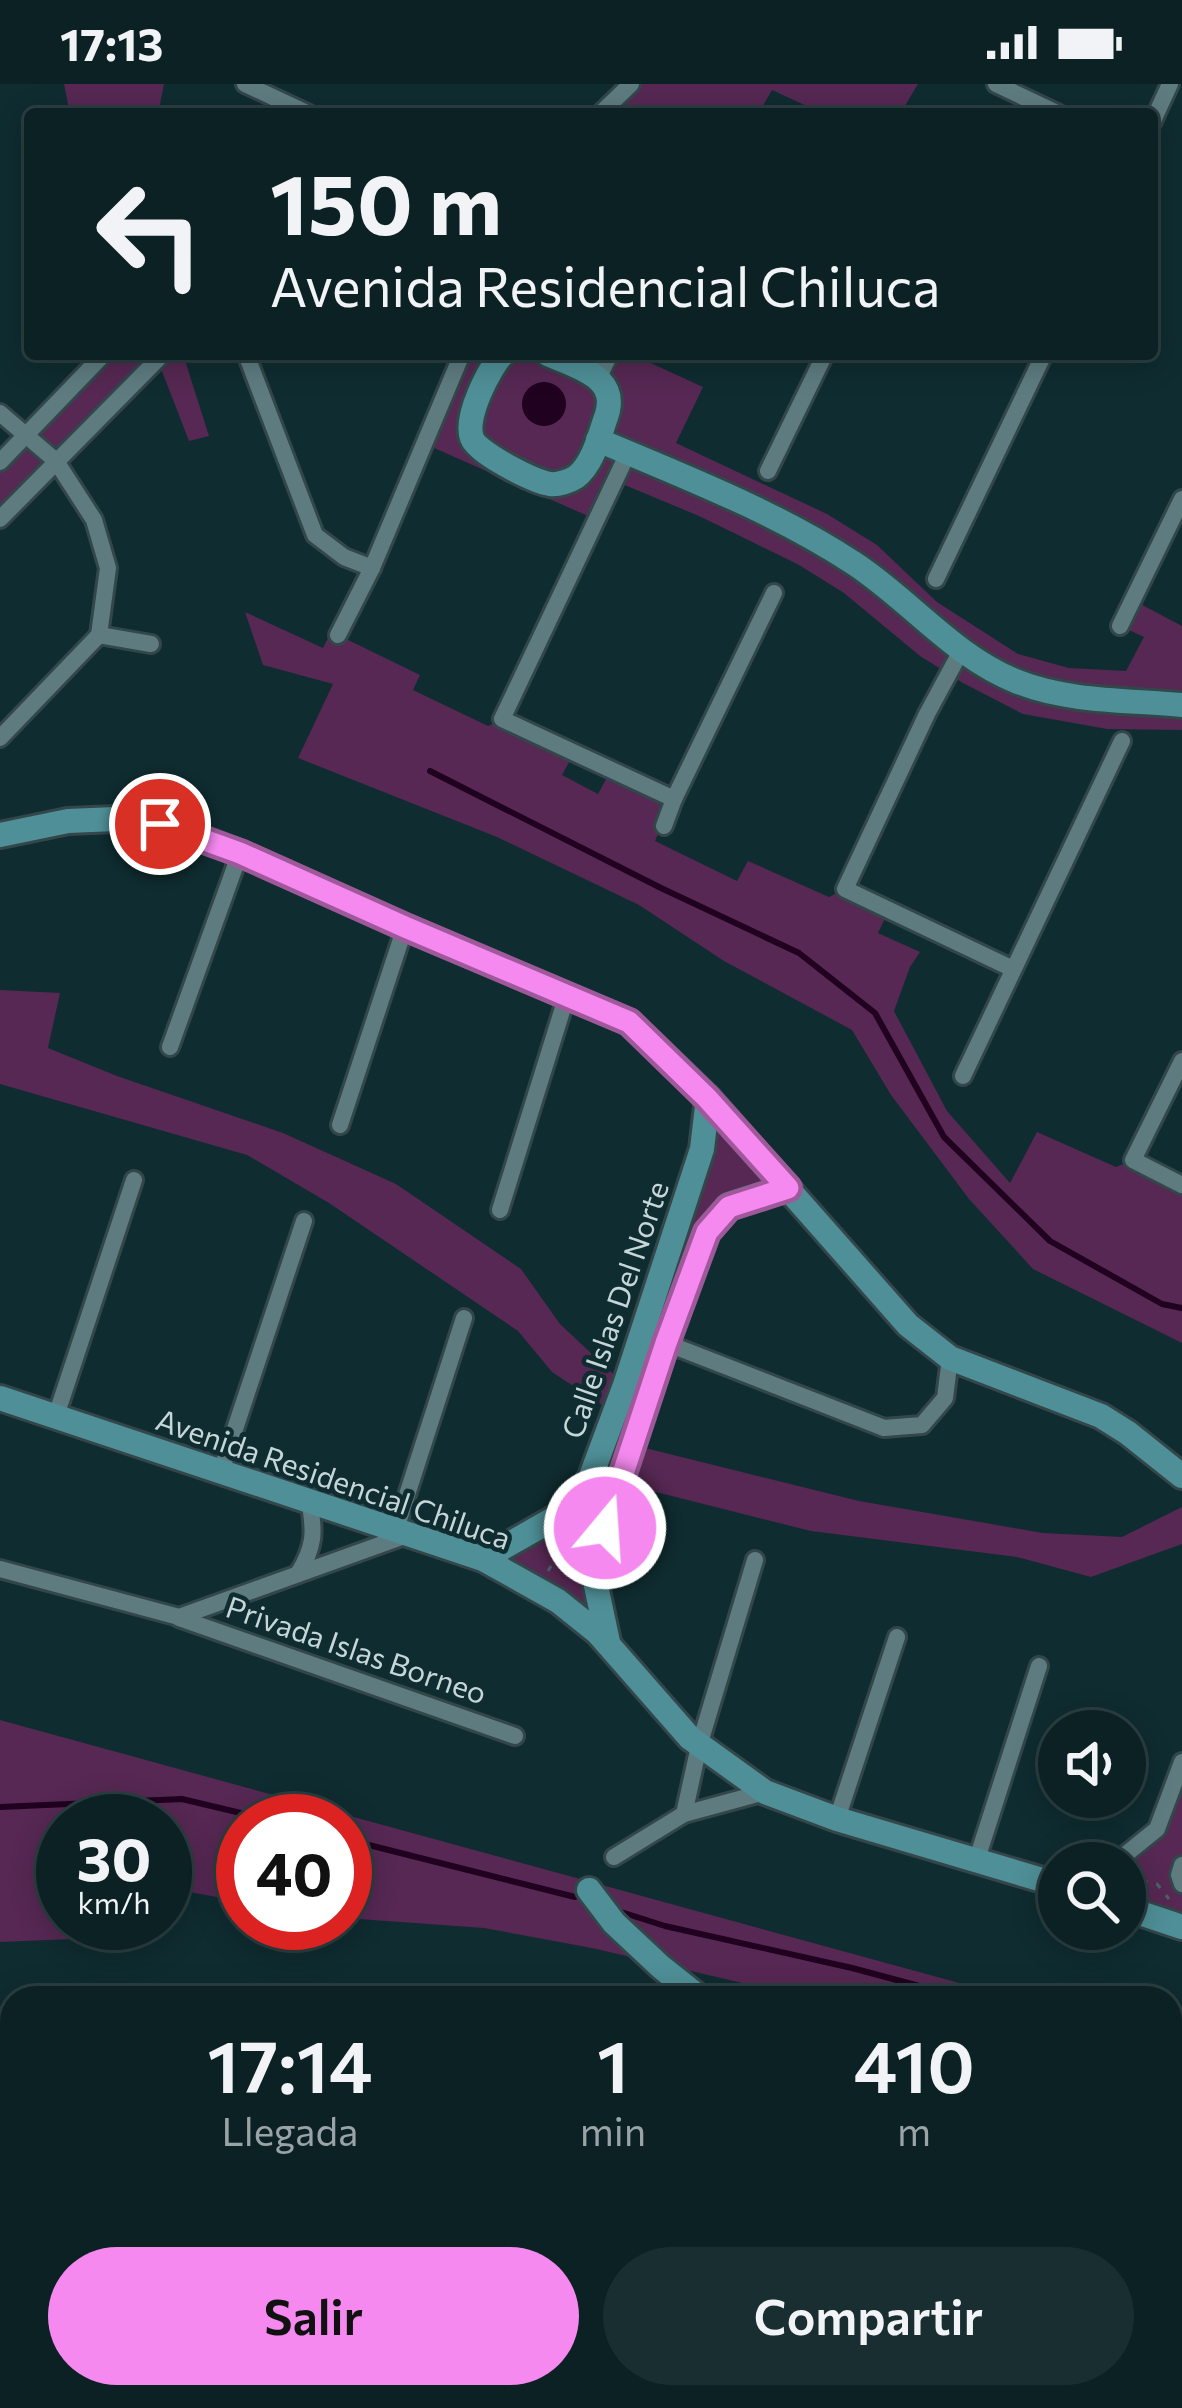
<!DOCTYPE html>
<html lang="es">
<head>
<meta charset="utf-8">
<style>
	body { margin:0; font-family:Commissioner,sans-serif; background:#192e31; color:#f1f3f6; height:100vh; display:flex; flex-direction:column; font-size:45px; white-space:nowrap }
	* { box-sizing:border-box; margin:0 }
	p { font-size:39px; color:#9aa3a6 }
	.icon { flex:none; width:66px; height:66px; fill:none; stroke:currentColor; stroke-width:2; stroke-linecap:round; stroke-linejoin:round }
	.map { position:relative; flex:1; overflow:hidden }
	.drawer { position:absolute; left:0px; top:1902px; width:1182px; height:423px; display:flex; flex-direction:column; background:#0b2124; border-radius:36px 36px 0 0; box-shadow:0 6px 30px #0003,0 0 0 3px #2b3e41 }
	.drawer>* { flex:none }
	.guide { position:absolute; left:24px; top:24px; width:1134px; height:252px; border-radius:12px; box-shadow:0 6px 30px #0003,0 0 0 3px #2b3e41; background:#0b2124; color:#f1f3f6; overflow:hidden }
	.fabs { position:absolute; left:1038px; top:1626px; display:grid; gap:24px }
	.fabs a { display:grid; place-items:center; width:108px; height:108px; border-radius:50%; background:#0b2124; box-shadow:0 6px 30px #0003,0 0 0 3px #2b3e41; font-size:60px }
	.speed { position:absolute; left:36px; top:1710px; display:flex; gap:24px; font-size:60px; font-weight:700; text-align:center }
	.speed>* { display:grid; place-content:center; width:156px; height:156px; border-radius:50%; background:#0b2124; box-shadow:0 6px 30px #0003,0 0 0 3px #2b3e41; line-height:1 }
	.speed small { font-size:30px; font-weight:400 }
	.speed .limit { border:18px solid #d22; background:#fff; color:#111 }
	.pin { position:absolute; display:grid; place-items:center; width:102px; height:102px; color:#fff; margin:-51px; border:6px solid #fff; border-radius:50%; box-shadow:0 3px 12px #0007 }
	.me { position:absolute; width:132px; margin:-66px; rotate:18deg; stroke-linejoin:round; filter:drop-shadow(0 0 9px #0008) }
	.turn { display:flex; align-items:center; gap:42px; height:252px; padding:0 48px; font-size:54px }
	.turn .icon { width:156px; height:156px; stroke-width:2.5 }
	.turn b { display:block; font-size:84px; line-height:102px }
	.eta { display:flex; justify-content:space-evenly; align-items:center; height:204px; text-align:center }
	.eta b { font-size:72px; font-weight:600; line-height:84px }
	.primary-button { display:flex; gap:24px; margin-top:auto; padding:24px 48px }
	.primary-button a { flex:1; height:138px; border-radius:72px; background:#f589ef; color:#111; font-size:48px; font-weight:600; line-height:138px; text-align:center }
	.primary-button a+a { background:#192e31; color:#f1f3f6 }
	.status { display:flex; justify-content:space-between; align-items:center; height:84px; padding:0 60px; background:#0b2124; direction:ltr }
	.status svg { height:33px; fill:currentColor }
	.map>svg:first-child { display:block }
</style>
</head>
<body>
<div class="status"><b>17:13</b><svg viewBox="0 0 49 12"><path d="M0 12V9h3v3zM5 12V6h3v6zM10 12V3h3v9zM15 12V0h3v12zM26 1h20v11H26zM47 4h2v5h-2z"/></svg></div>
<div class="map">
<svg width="1182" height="2324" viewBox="0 0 1182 2324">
	<rect width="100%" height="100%" fill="#0f2c30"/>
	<g fill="#562853">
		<path d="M 64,0 L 164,0 L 158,30 L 70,30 Z"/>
		<path d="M 633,0 L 918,0 L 900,30 L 824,30 L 772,6 L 758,30 L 602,30 Z"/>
		<path d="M 106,270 L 183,270 L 209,352 L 189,357 L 158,277 L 0,435 L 0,378 Z"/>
		<path d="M 462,270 L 631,270 L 703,303 L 676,359 L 827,430 L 877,461 L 937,518 L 1018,570 L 1069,584 L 1126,587 L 1144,553 L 1120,542 L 1133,516 L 1182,542 L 1182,646 L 1107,645 L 1023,630 L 963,599 L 920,572 L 844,509 L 799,481 L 699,432 L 615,397 L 597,436 L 425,360 Z"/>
		<path d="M 245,528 L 323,564 L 331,548 L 338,551 L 420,591 L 413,606 L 488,642 L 501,636 L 574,669 L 562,691 L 598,710 L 611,686 L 673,716 L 655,757 L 737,797 L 748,777 L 829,813 L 845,805 L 889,826 L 878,849 L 920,868 L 910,883 L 894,927 L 947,1027 L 1010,1099 L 1037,1048 L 1116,1083 L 1133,1076 L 1182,1101 L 1182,1259 L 1033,1185 L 969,1115 L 891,1011 L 852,946 L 724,877 L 639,821 L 497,753 L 298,674 L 333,600 L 263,581 Z"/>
		<path d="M 0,906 L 60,909 L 48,964 L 117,992 L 283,1049 L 396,1100 L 521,1185 L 560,1240 L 624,1300 L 708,1014 L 787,1104 L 729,1122 L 633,1361 L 859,1417 L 1043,1449 L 1122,1453 L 1182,1423 L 1182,1460 L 1091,1493 L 1017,1473 L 811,1447 L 620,1399 L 592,1483 L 609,1560 L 483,1475 L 562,1430 L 614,1329 L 552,1288 L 518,1247 L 329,1119 L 247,1071 L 0,1000 Z"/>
		<path d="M 0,1636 L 1014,1914 L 807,1914 L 592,1864 L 484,1844 L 345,1834 L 345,1737 L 243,1737 L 243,1818 L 190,1808 L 165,1820 L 165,1737 L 63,1737 L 63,1839 L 127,1839 L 96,1854 L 0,1858 Z"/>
		<path d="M 1182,1678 L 1182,1843 L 1125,1824 L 1125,1779 L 1157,1745 Z"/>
		<path d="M 1170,1957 L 1182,1960 L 1182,2097 L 1170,2097 Z"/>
		<path d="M 414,2313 L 665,2313 L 641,2324 L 400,2324 Z"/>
	</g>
	<circle fill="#20011f" cx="544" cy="320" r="22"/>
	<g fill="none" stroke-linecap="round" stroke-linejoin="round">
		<g stroke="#20011f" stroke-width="6">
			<path d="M 430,687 L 661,804 L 799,869 L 875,929 L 944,1053 L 1050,1157 L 1162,1220 L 1182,1224"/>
			<path d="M 0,1723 L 182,1715 L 274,1737"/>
			<path d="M 345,1755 L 575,1813"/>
			<path d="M 618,1827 L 665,1842 L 852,1884 L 964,1914"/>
			<path d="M 1170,1971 L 1182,1974"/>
			<path d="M 1170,2054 L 1182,2054"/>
		</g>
		<g stroke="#33464a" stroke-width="22">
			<g id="street">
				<path d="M 245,0 L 309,30"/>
				<path d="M 996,0 L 1059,30"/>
				<path d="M 600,30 L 631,0"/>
				<path d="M 1152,39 L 1170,0"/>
				<path d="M 246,270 L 315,451 L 344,473 L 372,484"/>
				<path d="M 599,293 L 610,270"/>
				<path d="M 0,329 L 56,377 L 94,436 L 108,484 L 99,551 L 0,654"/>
				<path d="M 628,369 L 502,635 L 674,715 L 664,742"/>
				<path d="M 0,378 L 104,270"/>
				<path d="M 768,387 L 825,270"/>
				<path d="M 0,435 L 158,275"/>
				<path d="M 936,495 L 1044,270"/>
				<path d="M 1120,542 L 1182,415"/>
				<path d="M 99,551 L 151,560"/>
				<path d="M 338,551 L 372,484 L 462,270"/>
				<path d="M 961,567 L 927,630 L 845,805 L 1013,885"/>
				<path d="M 674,715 L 774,509"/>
				<path d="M 170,963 L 240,769"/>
				<path d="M 1182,977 L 1133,1076 L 1182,1101"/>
				<path d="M 963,992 L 1122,657"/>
				<path d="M 340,1041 L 405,843"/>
				<path d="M 500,1126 L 567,911"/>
				<path d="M 666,1259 L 884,1344 L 922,1341 L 945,1314 L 950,1274"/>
				<path d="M 56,1332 L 134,1096"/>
				<path d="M 221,1387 L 304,1137"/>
				<path d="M 396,1445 L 464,1234"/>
				<path d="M 0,1485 L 179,1533 L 410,1450"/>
				<path d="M 298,1490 C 315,1462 315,1448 309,1416"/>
				<path d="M 179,1534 L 515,1652"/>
				<path d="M 684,1730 L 699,1662 L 755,1476"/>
				<path d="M 837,1735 L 897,1553"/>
				<path d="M 614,1773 L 684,1730 L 765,1708"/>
				<path d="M 976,1778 L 1039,1582"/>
				<path d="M 1115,1779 L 1157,1745 L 1182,1678"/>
				<path d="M 1182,1781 L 1179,1791 L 1182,1800"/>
			</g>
		</g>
		<g stroke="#33464a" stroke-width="30">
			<g id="secondary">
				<path d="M 503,270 C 489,284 464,334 472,354 C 477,369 533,397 550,400 C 558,401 570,397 576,393 C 592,381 599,354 605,336 C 622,293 579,284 548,270"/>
				<path d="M 598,356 C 685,393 776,428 855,480 C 911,517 954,573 1018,598 C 1068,618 1129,616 1182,621"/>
				<path d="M 0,751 L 68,737 L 115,735 L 161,739 L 240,769 L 405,843 L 629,938 L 708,1014 L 908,1241 L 950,1274 L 1101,1332 L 1128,1349 L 1182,1392"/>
				<path d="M 0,1314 L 483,1475 L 558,1517 L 598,1549 L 690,1654 L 765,1708 L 837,1735 L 1059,1801"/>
				<path d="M 483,1475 L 562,1430 L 590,1395 L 625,1301 L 702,1065 L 708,1014"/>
				<path d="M 608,1558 L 592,1483 L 666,1259 L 707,1148 L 729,1122 L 787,1104"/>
				<path d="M 589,1806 L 614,1839 L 661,1883 L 700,1914"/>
				<path d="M 1125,1824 L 1182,1843"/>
				<path d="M 1170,2218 L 1182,2217"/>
			</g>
		</g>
		<g stroke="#4b6367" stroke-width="3" stroke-dasharray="6 9" stroke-linecap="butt">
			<path d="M 548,1487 L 557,1472 L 549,1459"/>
			<path d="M 1127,1793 L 1157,1800 L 1169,1815"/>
		</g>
		<use href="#street" stroke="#5e7c80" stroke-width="16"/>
		<use href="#secondary" stroke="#4f8f97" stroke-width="24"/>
	</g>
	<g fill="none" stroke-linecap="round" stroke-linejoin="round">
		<g stroke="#9f599b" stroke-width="30">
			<path id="route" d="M 160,740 L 240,769 L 405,843 L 629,938 L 707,1014 L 788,1104 L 729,1123 L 707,1148 L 666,1259 L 605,1444"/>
		</g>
		<use href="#route" stroke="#f589ef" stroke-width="21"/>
	</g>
	<g text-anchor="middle" stroke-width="9" stroke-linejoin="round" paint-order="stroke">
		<g font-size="30" fill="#c6d6d8" stroke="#0f2c30">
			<text transform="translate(616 1226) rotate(-71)" y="10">Calle Islas Del Norte</text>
			<text transform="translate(333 1396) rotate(19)" y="10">Avenida Residencial Chiluca</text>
			<text transform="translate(356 1567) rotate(19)" y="10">Privada Islas Borneo</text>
		</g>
	</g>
</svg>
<div class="fabs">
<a><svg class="icon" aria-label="sound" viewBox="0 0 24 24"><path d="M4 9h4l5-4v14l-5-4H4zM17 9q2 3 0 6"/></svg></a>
<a><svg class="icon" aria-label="search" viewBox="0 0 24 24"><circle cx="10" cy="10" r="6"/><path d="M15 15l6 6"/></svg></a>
</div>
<div class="speed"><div>30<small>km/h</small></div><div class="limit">40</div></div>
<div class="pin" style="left:160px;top:740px;background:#d93025"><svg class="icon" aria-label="arrive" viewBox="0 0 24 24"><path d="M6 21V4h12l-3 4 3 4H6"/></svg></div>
<svg class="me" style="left:605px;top:1444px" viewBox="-20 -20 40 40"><circle r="17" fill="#f589ef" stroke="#fff" stroke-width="3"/><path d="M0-11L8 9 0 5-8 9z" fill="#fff"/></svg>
<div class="guide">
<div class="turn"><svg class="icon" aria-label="left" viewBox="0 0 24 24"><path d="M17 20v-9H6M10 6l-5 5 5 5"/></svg><div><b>150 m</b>Avenida Residencial Chiluca</div></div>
</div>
<section class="drawer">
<div class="eta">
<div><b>17:14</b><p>Llegada</p></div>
<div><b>1</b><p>min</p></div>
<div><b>410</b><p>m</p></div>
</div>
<div class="primary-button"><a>Salir</a><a>Compartir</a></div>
</section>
</div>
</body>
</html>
